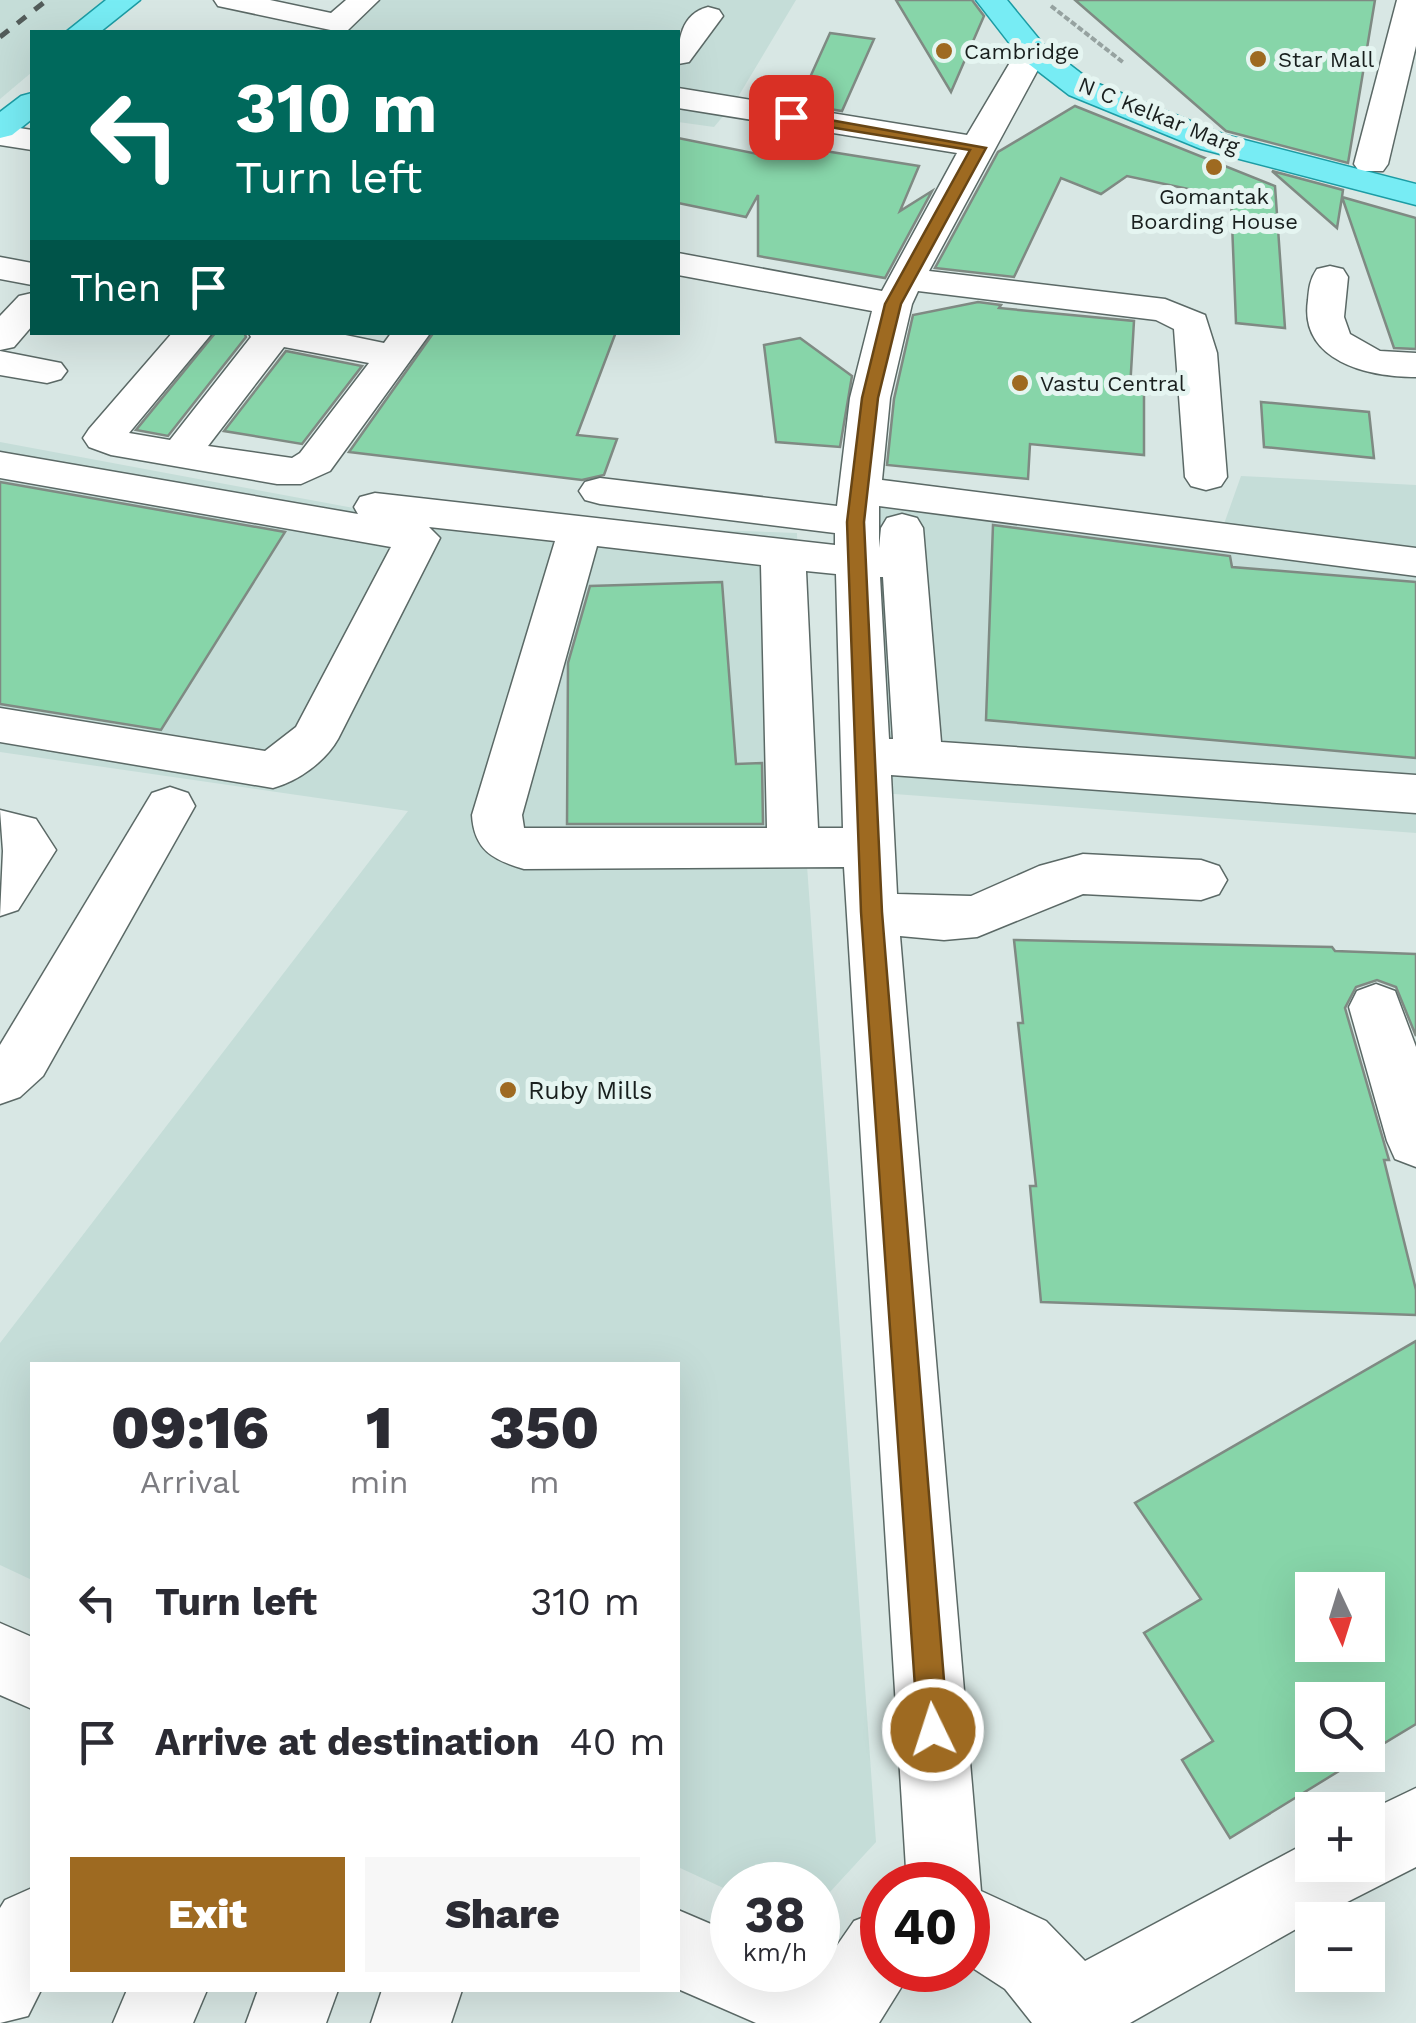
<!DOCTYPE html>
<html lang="en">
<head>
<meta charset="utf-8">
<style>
	body { margin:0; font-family:"Work Sans",sans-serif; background:#f7f7f7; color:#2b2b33; height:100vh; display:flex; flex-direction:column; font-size:38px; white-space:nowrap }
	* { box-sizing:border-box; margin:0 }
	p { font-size:32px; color:#7c7c81 }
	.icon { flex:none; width:55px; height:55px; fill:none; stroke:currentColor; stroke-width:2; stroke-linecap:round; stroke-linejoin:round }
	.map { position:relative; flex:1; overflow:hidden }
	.side { position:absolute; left:30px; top:1362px; width:650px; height:630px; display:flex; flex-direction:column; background:#fff; border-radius:0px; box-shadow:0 10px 40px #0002 }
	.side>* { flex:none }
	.banner { position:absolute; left:30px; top:30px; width:650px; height:305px; border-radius:0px; box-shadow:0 10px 40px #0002; background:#00695c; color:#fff; overflow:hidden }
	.needle { width:65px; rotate:176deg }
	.buttons { position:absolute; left:1295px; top:1572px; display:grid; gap:20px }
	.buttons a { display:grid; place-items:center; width:90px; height:90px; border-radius:0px; background:#fff; box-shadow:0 10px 40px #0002; font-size:50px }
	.speed { position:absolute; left:710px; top:1862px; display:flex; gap:20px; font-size:50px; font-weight:700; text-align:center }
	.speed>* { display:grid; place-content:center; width:130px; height:130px; border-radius:50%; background:#fff; box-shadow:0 10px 40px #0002; line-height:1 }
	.speed small { font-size:25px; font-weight:400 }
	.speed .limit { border:15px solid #d22; background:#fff; color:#111 }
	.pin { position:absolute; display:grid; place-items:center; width:85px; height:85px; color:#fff; margin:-42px; border-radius:20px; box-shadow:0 5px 15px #0006 }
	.me { position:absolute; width:110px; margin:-55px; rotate:356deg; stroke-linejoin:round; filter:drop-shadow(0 0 8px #0008) }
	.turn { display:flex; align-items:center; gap:35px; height:210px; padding:0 40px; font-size:45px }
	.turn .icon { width:130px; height:130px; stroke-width:2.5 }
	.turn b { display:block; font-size:70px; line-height:85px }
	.then { display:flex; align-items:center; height:95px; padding:0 40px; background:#0003; gap:20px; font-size:38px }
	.eta { display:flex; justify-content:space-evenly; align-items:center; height:170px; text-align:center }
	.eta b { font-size:60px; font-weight:800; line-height:70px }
	.button { display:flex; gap:20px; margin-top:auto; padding:20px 40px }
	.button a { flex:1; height:115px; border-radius:0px; background:#9e6a21; color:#fff; font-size:40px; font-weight:800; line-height:115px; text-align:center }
	.button a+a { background:#f7f7f7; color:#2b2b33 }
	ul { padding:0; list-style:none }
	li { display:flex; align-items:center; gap:30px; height:140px; padding:0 40px }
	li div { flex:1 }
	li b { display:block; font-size:38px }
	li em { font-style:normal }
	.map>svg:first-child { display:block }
</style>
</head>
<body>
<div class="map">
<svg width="1416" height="2023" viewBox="0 0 1416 2023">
	<rect width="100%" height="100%" fill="#d8e7e4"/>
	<g fill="#c5ddd8">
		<path d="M 0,0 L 118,0 L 79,32 L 32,32 L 32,72 L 0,99 Z"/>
		<path d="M 376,0 L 796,0 L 735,102 L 714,127 L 678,122 L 678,32 L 339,32 Z"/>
		<path d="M 0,442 L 418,520 L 797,533 L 805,837 L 876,1842 L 818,1905 L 818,1885 L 732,1885 L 732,1892 L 678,1867 L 678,1365 L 32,1365 L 32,1580 L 0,1565 L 0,1343 L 408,811 L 0,752 Z"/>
		<path d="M 1241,476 L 1416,485 L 1416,833 L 881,793 L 872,477 L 1224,524 Z"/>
	</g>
	<g fill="#87d5a9" stroke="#7f8a83" stroke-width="2.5" fill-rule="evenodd">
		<path d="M 896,0 L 972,0 L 984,16 L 951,92 Z"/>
		<path d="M 1075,0 L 1375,0 L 1348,163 L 1226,131 Z"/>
		<path d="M 830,33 L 874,39 L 842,111 L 798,104 Z"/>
		<path d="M 1075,106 L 1275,186 L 1285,328 L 1236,323 L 1231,198 L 1127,176 L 1101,194 L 1061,178 L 1014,277 L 935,268 L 998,152 Z"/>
		<path d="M 786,129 L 831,137 L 825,151 L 919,166 L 900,211 L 932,191 L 885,278 L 758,256 L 758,195 L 746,217 L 678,203 L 678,138 L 773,157 Z"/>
		<path d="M 1272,171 L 1343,190 L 1342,197 L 1416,218 L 1416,349 L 1394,348 L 1342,197 L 1337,228 Z"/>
		<path d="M 978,302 L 1001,305 L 999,308 L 1134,321 L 1130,389 L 1144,391 L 1144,455 L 1030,444 L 1028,479 L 887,465 L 894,399 L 913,315 Z"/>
		<path d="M 216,332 L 244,332 L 246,337 L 168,436 L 136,430 Z"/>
		<path d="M 434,332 L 616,332 L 577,435 L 617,439 L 604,475 L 582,480 L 349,452 Z"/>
		<path d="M 800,338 L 852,376 L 840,447 L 776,442 L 764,345 Z"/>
		<path d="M 286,351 L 362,366 L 302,444 L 224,431 Z"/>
		<path d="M 1261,402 L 1369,412 L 1374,458 L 1264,447 Z"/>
		<path d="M 0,482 L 285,532 L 161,730 L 0,704 Z"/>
		<path d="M 993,525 L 1230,556 L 1232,567 L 1416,582 L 1416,758 L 986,720 Z"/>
		<path d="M 722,582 L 736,764 L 762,763 L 763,824 L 567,824 L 568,663 L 590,586 Z"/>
		<path d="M 1014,940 L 1332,947 L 1335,951 L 1416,954 L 1416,1036 L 1396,987 L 1377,980 L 1356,987 L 1345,1008 L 1389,1160 L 1384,1160 L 1416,1290 L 1416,1315 L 1041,1302 L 1030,1186 L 1036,1186 L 1018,1023 L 1023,1023 Z"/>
		<path d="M 1416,1341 L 1416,1724 L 1368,1753 L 1368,1700 L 1312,1700 L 1312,1755 L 1365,1755 L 1230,1838 L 1182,1760 L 1213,1741 L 1144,1633 L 1201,1599 L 1135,1503 ZM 1312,1590 L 1368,1590 L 1368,1645 L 1312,1645 Z"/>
	</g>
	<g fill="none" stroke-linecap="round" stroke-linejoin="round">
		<g stroke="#5b6966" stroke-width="3">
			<g id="minor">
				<path d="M 214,0 L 270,0 L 331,13 L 346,0 L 379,0 L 348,30 L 340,32 L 218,6 Z"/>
				<path d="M 1397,0 L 1416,0 L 1416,46 L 1388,164 L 1383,171 L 1359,171 L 1354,164 Z"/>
				<path d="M 708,7 L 719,10 L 723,16 L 689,62 L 678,64 C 678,40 681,14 708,7 Z"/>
				<path d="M 1032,42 L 1043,44 L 1048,51 L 929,271 L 1165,299 L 1205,315 L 1217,353 L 1227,477 L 1221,486 L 1206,490 L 1191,486 L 1185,477 L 1174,329 L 1156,320 L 918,291 L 912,304 L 890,398 L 882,480 L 1416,548 L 1416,576 L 879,506 L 879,548 L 881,528 L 887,518 L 902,514 L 917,518 L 923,528 L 941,742 L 1416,775 L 1416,813 L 891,775 L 897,894 L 971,896 L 1039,866 L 1083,854 L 1201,860 L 1219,866 L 1227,880 L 1219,894 L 1201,900 L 1083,894 L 977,937 L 944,940 L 900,936 L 981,1891 L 1046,1921 L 1085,1961 L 1312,1840 L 1312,1865 L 1368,1865 L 1368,1811 L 1416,1788 L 1416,1867 L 1312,1920 L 1130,2023 L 1032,2023 L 1005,1989 L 968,1965 L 968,1885 L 907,1885 L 844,867 L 524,869 C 493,860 474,850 472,815 L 555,541 L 429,527 L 440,538 L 338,739 C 325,762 298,781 273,788 L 0,742 L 0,708 L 265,751 L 296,727 L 391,547 L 0,478 L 0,452 L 358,514 L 354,507 L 360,497 L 375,493 L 835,545 L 835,533 L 600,504 L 585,500 L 579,491 L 585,482 L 600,478 L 837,506 L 850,398 L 872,311 L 678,275 L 678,253 L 882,291 L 957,153 L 678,108 L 678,88 L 967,135 L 1021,44 ZM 597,546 L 761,565 L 767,828 L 524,828 L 522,815 ZM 806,571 L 836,574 L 843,828 L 818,828 ZM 880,577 L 883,577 L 893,739 L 889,739 Z"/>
				<path d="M 0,125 L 32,130 L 32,150 L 0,145 Z"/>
				<path d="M 0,257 L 32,263 L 32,285 L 0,279 Z"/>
				<path d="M 1330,266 L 1343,269 L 1348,277 L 1344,317 L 1350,334 L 1380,351 L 1416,353 L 1416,377 C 1368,377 1299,361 1308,300 C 1309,288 1310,279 1317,269 Z"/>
				<path d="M 32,293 L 32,326 L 14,347 L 0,350 L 0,316 L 19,296 Z"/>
				<path d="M 173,332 L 213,332 L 129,433 L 170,440 L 251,337 L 248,332 L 331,332 L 384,343 L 392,332 L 431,332 L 330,471 L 301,484 L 277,484 L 111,455 L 89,447 L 83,438 L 89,429 ZM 284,347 L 369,363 L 300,453 L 292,458 L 208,446 Z"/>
				<path d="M 0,351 L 61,363 L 67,371 L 61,379 L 47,383 L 0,375 Z"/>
				<path d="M 170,787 L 188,793 L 195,806 L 43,1076 L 20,1097 L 0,1104 L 0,1045 L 152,793 Z"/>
				<path d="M 0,810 L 36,819 L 56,850 L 18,910 L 0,916 L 3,851 Z"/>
				<path d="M 1376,984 L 1395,991 L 1416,1047 L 1416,1167 L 1395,1159 L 1387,1141 L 1349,1007 L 1357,991 Z"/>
				<path d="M 0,1623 L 32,1637 L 32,1709 L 0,1695 Z"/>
				<path d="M 32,1888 L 32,1990 L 41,1990 L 28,2016 L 0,2023 L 0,1908 L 5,1900 Z"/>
				<path d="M 678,1910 L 732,1933 L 732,1970 L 820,1970 L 854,1921 L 882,1910 L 882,1970 L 912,1970 L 879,2023 L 756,2023 L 678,1989 Z"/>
				<path d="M 127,1990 L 207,1990 L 193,2023 L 113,2023 Z"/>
				<path d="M 258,1990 L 338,1990 L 326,2023 L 246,2023 Z"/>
				<path d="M 382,1990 L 462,1990 L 451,2023 L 371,2023 Z"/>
			</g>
		</g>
		<g stroke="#1c9ca4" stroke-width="3">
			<g id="major">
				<path d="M 106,0 L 140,0 L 100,32 L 66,32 Z"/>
				<path d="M 976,0 L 1007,0 L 1043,44 L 1091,81 L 1225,135 L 1416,184 L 1416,205 L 1201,149 L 1069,95 L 1021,58 Z"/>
				<path d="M 32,93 L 32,119 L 12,135 L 0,138 L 0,112 L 21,96 Z"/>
			</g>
		</g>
		<path stroke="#96a2a0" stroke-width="4" stroke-dasharray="6 2.5" stroke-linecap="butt" d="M 1051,6 L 1124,63"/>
		<use href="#minor" fill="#fff" fill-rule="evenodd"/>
		<use href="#major" fill="#77ecf4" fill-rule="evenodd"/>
		<path stroke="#535c5a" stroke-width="5" stroke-dasharray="11 11" stroke-linecap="butt" d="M 0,37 L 47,0"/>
	</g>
	<path fill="#9e6a21" stroke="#674515" stroke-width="2.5" d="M 791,113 L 986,148 L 901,304 L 878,398 L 864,522 L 882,912 L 948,1730 L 943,1740 L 933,1745 L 922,1740 L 918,1730 L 861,912 L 847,522 L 862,398 L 885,304 L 970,150 L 786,120 L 786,114 Z"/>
	<g fill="#9e6a21" stroke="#e5f5f1" stroke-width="4">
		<circle cx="944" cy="51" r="10"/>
		<circle cx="1258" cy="59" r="10"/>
		<circle cx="1214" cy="167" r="10"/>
		<circle cx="1020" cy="383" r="10"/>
		<circle cx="508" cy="1090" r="10"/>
	</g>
	<g text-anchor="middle" stroke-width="10" stroke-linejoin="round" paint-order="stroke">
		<g font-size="22" fill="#191f1e" stroke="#e5f5f1" text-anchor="start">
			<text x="964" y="59">Cambridge</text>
			<text x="1278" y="67">Star Mall</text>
			<text x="1214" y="204" text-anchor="middle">Gomantak<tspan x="1214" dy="25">Boarding House</tspan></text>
			<text x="1040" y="391">Vastu Central</text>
		</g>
		<g font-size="22" fill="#191f1e" stroke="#e5f5f1">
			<text transform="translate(1159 115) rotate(22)" y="8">N C Kelkar Marg</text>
		</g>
		<g font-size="25" fill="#191f1e" stroke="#e5f5f1" text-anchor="start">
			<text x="528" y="1099">Ruby Mills</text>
		</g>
	</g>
</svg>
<div class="buttons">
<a><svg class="needle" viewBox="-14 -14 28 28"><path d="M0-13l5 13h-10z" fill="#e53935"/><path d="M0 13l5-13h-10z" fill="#7c7c81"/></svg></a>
<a><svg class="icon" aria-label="search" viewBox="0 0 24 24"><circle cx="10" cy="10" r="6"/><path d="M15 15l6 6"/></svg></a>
<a>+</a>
<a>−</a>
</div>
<div class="speed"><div>38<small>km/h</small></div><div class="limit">40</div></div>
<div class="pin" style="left:791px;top:117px;background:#d93025"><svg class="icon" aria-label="arrive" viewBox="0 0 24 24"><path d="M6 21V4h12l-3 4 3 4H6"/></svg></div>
<svg class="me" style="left:933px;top:1730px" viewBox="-20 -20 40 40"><circle r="17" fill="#9e6a21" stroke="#fff" stroke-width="3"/><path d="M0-11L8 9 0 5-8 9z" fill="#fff"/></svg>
<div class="banner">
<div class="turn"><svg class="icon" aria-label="left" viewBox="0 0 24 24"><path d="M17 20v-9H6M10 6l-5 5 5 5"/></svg><div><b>310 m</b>Turn left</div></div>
<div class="then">Then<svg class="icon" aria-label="arrive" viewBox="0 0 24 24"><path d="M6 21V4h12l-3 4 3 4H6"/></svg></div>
</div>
<section class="side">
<div class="eta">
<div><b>09:16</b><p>Arrival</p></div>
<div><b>1</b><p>min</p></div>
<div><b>350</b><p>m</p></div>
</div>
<ul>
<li><svg class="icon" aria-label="left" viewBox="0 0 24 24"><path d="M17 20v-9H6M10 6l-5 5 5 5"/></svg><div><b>Turn left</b></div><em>310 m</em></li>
<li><svg class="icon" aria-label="arrive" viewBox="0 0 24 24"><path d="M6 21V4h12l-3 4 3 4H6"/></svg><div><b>Arrive at destination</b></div><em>40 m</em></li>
</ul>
<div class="button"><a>Exit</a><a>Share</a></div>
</section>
</div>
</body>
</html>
